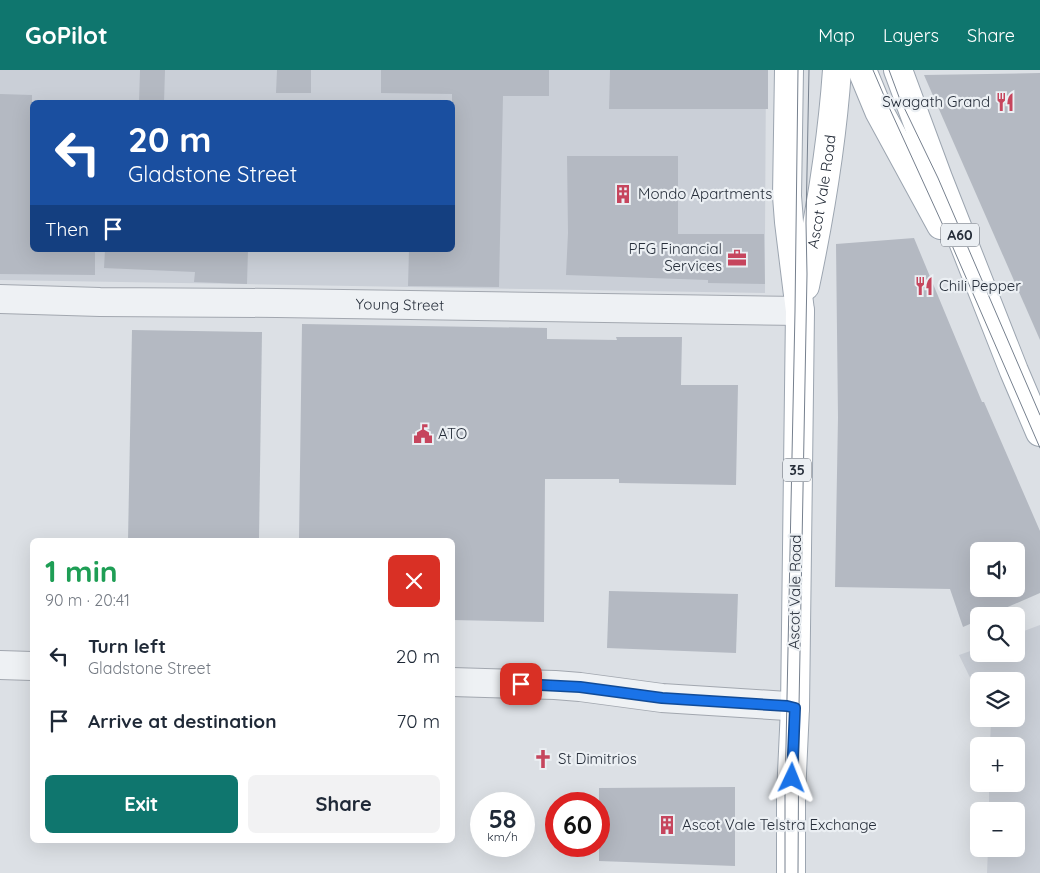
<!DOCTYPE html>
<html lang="en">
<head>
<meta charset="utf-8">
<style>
	body { margin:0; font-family:Quicksand,sans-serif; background:#f2f2f3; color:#1f2937; height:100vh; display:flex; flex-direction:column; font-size:19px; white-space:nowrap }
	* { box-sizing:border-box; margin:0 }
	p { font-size:16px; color:#747a83 }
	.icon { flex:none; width:28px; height:28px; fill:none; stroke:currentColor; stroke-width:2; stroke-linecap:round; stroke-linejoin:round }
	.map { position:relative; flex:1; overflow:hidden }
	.drawer { position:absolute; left:30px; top:468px; width:425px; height:305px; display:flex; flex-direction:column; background:#fff; border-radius:8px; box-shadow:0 5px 20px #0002 }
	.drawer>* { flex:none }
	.top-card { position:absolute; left:30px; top:30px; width:425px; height:152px; border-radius:8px; box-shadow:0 5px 20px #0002; background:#1a4fa0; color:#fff; overflow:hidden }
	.controls { position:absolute; left:970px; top:472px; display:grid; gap:10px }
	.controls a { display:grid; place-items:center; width:55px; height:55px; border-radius:8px; background:#fff; box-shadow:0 5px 20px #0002; font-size:25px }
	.speed { position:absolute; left:470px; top:722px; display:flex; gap:10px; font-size:25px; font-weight:700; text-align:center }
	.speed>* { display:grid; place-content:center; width:65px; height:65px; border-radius:50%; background:#fff; box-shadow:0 5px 20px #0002; line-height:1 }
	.speed small { font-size:12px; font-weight:400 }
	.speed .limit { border:8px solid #d22; background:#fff; color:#111 }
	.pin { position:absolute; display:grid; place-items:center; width:42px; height:42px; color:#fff; margin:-21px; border-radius:10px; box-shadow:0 2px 8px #0006 }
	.me { position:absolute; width:55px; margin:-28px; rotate:2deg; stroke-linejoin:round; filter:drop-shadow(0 0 4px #0008) }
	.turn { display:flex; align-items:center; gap:18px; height:105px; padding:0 15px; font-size:22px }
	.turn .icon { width:65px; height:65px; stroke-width:2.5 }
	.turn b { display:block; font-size:35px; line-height:42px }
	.then { display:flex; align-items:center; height:48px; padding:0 15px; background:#0003; gap:10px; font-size:19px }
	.round { display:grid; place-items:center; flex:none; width:52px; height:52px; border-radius:8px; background:#f2f2f3 }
	.overview { display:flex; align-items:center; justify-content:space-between; height:85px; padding:0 15px }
	h1 { font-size:30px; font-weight:800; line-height:38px; color:#1e9e55 }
	.action { display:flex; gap:10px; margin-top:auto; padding:10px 15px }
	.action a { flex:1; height:58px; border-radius:8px; background:#0f766e; color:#fff; font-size:20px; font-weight:800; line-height:58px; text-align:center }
	.action a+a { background:#f2f2f3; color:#1f2937 }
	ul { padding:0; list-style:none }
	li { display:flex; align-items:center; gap:15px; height:65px; padding:0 15px }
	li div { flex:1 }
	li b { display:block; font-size:19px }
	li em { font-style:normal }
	header { display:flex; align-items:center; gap:30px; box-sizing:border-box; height:70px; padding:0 25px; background:#0f766e; color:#fff }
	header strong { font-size:24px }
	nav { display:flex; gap:28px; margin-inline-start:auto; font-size:18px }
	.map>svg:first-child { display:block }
</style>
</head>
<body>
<header>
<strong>GoPilot</strong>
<nav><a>Map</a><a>Layers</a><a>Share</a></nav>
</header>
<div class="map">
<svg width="1040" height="803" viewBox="0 0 1040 803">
	<rect width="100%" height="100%" fill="#dce0e5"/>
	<g fill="#cacfd7" fill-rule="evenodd">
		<path d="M 0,0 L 766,0 L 765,164 L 765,223 L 0,210 ZM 32,32 L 452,32 L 452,180 L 32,180 Z"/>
		<path d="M 1040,555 L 1040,803 L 987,803 L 988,779 L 1016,779 L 1016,741 L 989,741 L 989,714 L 1016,714 L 1016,676 L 990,676 L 991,651 L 990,649 L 1016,649 L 1016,611 L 979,611 L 979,626 L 959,585 L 979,578 L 979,584 L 1016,584 L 1016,564 Z"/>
	</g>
	<g fill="#b4b9c2" fill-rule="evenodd">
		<path d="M 140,0 L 165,0 L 164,32 L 139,32 Z"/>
		<path d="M 277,0 L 311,0 L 311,23 L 276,23 Z"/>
		<path d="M 381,0 L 549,0 L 549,26 L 503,26 L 499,217 L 408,216 L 409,180 L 452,180 L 452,24 L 381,23 Z"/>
		<path d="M 610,0 L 768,0 L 768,39 L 609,39 Z"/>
		<path d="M 1040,3 L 1040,270 L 924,5 Z"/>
		<path d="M 0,24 L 32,25 L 32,180 L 95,180 L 95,205 L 0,204 Z"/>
		<path d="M 567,86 L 678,86 L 678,164 L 764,164 L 765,214 L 708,213 L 708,210 L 566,205 L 568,163 Z"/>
		<path d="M 914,168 L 982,332 L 984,332 L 1040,461 L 1040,523 L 987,546 L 979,546 L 979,550 L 963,557 L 950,519 L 835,517 L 838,347 L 836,174 ZM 979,481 L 1016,481 L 1016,519 L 979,519 Z"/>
		<path d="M 105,180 L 248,180 L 247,214 L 194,212 L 195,202 L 104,198 Z"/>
		<path d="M 302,254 L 547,258 L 547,269 L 617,270 L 616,267 L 682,267 L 681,315 L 738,315 L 736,415 L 619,413 L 619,409 L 545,409 L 544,552 L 452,550 L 452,470 L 299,470 Z"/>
		<path d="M 132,260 L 262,262 L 259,470 L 128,470 Z"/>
		<path d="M 609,521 L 738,524 L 736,583 L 607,578 Z"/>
		<path d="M 735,717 L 735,796 L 599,791 L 599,718 Z"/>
	</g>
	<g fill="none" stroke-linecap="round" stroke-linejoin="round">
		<g stroke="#a2a7af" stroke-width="30">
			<g id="minor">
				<path id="s1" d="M 0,229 L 100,232 L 277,233 L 800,241"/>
				<path d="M 0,595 L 32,596"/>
				<path d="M 452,612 L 555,615 L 580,617 L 662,628 L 787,636 L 795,638"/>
			</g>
		</g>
		<g stroke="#9ca5b0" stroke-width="30">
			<g id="major">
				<path d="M 789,0 L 787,126 L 789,152 L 800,241 L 795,638 L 791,725 L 791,803"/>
				<path d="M 862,0 L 879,41 L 941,155"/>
				<path d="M 898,0 L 938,108 L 1014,301 L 1040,362"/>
				<path id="s2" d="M 805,216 C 820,145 832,72 837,0"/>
			</g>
		</g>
		<use href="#minor" stroke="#eef1f4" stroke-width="28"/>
		<use href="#major" stroke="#fff" stroke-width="28"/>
		<g stroke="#76808e" stroke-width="1">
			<path d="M 873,0 L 888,35 L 951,173 L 1040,378"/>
			<path d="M 889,0 L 899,27 L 938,108 L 1040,345"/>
			<path d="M 785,803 L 785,725 L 795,241 L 798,0"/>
			<path d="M 798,803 L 799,636 L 807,204 L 806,153 L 809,0"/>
		</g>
	</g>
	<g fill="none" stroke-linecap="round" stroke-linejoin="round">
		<g stroke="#114b97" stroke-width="12">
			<path id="route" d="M 521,614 L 580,617 L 662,628 L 787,636 L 795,638 L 792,708"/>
		</g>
		<use href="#route" stroke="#1a73e8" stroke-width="9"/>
	</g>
	<defs>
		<g id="restaurant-bare" transform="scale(1.5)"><path d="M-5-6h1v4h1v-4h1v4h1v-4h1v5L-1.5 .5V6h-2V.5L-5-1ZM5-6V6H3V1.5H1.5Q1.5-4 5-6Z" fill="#c6455d" stroke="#ebeff3" stroke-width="2.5" paint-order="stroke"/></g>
		<g id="building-bare" transform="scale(1.5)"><path d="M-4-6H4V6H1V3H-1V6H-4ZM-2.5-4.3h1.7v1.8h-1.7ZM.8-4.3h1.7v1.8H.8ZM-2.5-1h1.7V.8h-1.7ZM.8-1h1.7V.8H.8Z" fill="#c6455d" stroke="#ebeff3" stroke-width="2.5" paint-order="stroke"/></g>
		<g id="office-bare" transform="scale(1.5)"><path d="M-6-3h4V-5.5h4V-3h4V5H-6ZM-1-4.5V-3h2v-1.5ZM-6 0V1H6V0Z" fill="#c6455d" stroke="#ebeff3" stroke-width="2.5" paint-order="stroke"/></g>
		<g id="civic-bare" transform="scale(1.5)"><path d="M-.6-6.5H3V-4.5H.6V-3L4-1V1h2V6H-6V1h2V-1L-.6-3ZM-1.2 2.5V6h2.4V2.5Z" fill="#c6455d" stroke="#ebeff3" stroke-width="2.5" paint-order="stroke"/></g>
		<g id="church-bare" transform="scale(1.5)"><path d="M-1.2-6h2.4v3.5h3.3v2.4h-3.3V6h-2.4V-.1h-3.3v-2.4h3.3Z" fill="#c6455d" stroke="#ebeff3" stroke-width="2.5" paint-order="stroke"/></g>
	</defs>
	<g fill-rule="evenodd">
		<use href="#restaurant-bare" x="1005" y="32"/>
		<use href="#building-bare" x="623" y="124"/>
		<use href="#office-bare" x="737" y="188"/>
		<use href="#restaurant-bare" x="924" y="216"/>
		<use href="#civic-bare" x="423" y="364"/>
		<use href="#church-bare" x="543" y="689"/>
		<use href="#building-bare" x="667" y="755"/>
	</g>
	<g text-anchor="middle" stroke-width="4.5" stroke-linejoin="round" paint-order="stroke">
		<g fill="#ebeff3" stroke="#626972" stroke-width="1">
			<rect x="941" y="153.5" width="38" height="23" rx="4"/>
			<rect x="783" y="388.5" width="28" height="23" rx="4"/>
		</g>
		<g font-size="14" font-weight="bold" fill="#272f3b">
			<text x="960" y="170">A60</text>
			<text x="797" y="405">35</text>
		</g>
		<g font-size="15" fill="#272f3b" stroke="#ebeff3" text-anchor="start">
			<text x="990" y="37" text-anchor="end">Swagath Grand</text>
			<text x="638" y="129">Mondo Apartments</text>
			<text x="722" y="184" text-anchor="end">PFG Financial<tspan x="722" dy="17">Services</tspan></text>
			<text x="939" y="221">Chili Pepper</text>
			<text x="438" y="369">ATO</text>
			<text x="558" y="694">St Dimitrios</text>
			<text x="682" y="760">Ascot Vale Telstra Exchange</text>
		</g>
		<g font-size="15" fill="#272f3b" stroke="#ebeff3">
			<text dy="5" stroke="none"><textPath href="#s2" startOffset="96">Ascot Vale Road</textPath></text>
			<text dy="5" stroke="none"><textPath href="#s1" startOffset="400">Young Street</textPath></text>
			<text transform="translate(795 522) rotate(-89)" y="5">Ascot Vale Road</text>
		</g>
	</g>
</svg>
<div class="controls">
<a><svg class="icon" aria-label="sound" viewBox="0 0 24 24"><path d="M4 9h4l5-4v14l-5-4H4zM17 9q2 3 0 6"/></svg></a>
<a><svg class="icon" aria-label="search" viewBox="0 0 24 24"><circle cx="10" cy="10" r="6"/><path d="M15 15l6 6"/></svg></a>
<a><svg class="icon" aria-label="layers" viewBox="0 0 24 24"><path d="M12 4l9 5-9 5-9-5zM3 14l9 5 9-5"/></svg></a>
<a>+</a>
<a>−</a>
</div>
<div class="speed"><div>58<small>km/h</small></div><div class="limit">60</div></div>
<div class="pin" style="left:521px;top:614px;background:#d93025"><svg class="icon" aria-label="arrive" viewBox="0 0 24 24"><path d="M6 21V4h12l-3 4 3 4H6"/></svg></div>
<svg class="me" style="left:792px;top:708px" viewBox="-20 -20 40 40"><path d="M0-17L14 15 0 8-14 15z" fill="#1a73e8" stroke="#fff" stroke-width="4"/></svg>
<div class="top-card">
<div class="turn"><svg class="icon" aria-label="left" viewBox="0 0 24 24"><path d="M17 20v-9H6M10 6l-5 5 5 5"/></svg><div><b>20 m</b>Gladstone Street</div></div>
<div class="then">Then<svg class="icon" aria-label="arrive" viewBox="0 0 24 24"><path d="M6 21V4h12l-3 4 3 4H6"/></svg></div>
</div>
<section class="drawer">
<div class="overview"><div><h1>1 min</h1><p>90 m · 20:41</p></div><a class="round" style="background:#d93025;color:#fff"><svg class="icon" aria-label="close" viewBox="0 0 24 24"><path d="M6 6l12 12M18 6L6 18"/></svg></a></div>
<ul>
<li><svg class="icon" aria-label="left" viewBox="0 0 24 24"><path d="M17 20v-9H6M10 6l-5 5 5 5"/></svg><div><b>Turn left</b><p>Gladstone Street</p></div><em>20 m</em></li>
<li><svg class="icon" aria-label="arrive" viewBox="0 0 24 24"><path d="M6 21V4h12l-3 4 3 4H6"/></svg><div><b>Arrive at destination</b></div><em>70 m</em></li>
</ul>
<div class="action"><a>Exit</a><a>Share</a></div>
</section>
</div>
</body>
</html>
